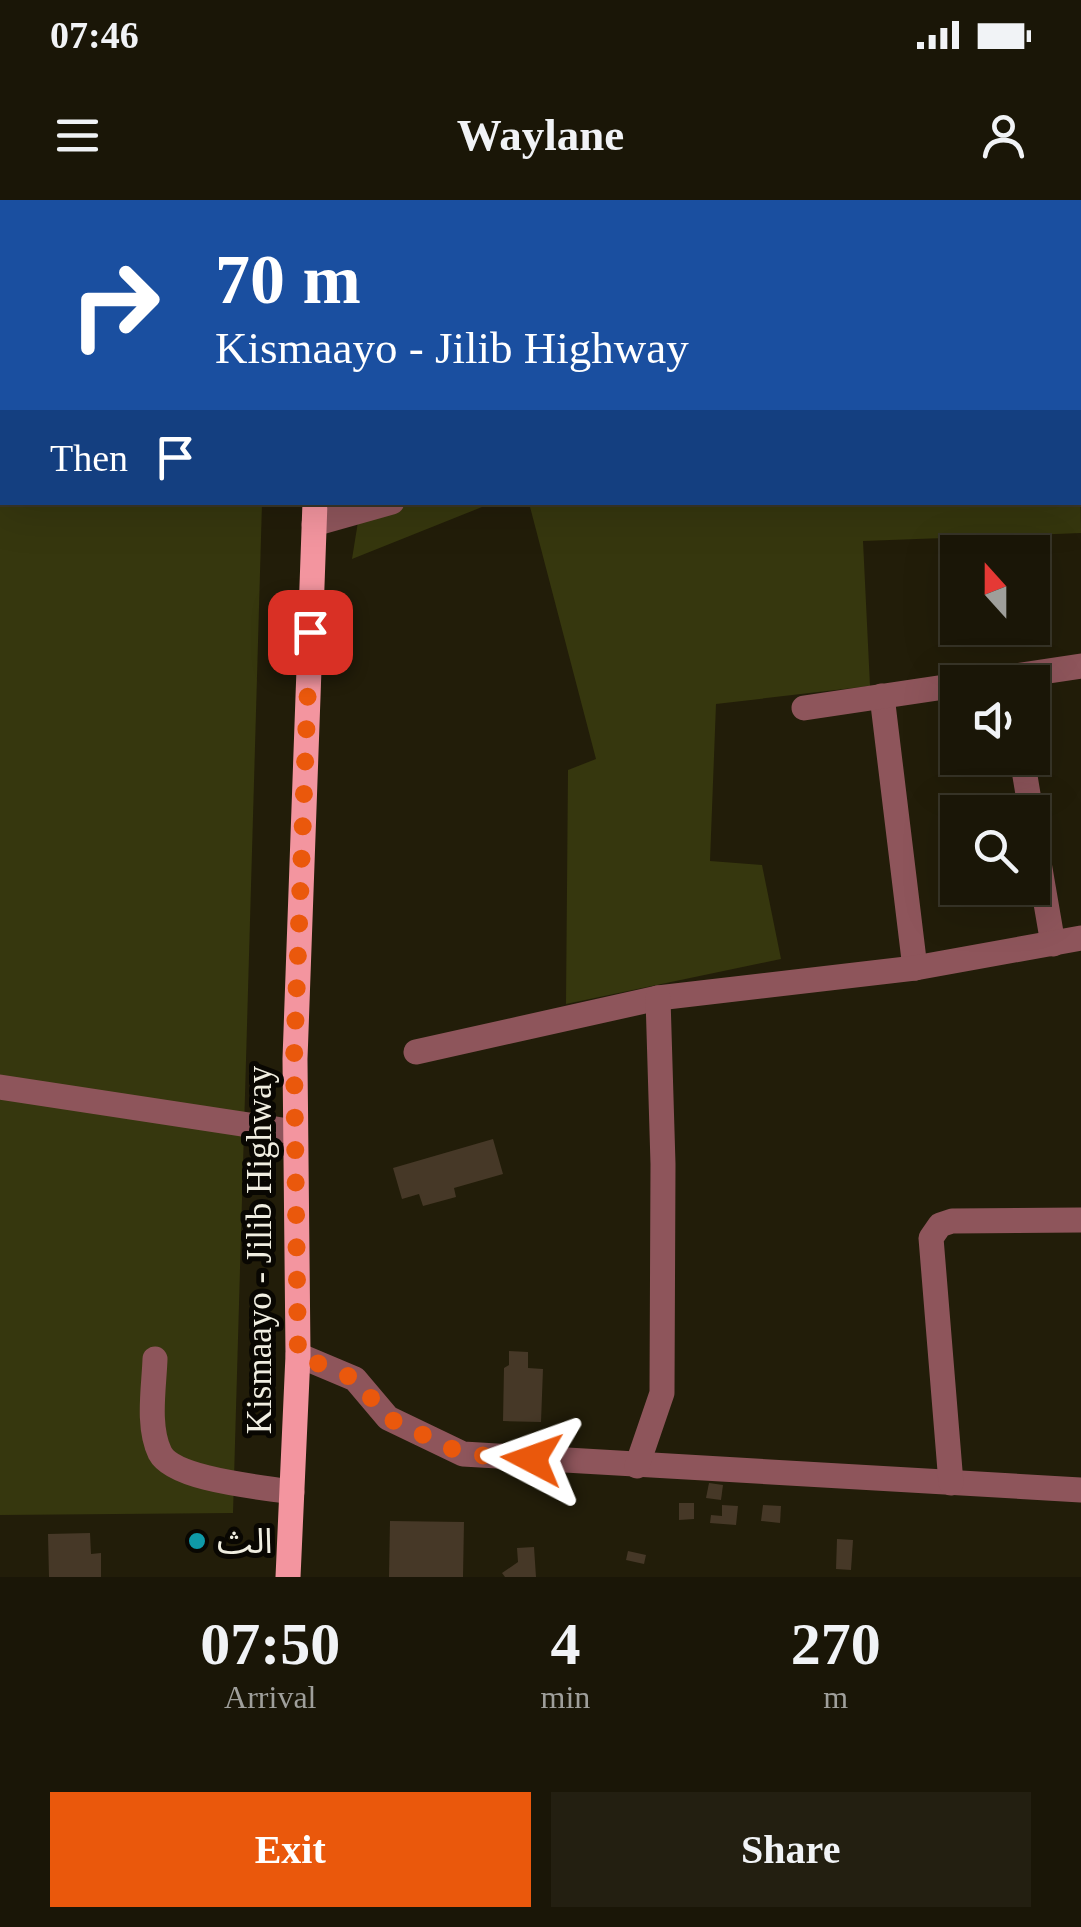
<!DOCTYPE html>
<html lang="en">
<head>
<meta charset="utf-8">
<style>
	body { margin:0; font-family:"Times New Roman","Noto Sans Arabic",serif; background:#231f11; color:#f1f3f6; height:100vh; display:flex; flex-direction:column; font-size:38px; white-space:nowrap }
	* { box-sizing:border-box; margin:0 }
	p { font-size:32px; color:#9f9f9b }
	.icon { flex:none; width:55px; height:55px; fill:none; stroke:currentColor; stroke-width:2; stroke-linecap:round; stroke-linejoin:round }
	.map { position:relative; height:1377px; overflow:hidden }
	.drawer { display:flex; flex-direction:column; background:#1a1607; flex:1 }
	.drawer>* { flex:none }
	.guide { position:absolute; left:0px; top:0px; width:1082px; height:305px; box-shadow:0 10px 40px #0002,0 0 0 2px #383528; background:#1a4fa0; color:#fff; overflow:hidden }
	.needle { width:65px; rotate:339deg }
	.fabs { position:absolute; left:940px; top:335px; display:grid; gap:20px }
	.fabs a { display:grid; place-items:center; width:110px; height:110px; border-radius:0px; background:#1a1607; box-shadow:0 10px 40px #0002,0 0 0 2px #383528; font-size:50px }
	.pin { position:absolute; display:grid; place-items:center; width:85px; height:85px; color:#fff; margin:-42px; border-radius:20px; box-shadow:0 5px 15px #0006 }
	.me { position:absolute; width:110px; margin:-55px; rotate:274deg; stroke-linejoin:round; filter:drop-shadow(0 0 8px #0008) }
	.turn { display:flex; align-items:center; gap:35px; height:210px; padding:0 50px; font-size:45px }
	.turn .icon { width:130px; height:130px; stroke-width:2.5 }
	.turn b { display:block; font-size:70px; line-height:85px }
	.then { display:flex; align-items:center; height:95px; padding:0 50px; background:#0003; gap:20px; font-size:38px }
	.eta { display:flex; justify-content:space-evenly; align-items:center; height:170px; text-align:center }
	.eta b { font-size:60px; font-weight:600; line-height:70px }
	.action { display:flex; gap:20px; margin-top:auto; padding:20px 50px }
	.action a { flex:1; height:115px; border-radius:0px; background:#ea580c; color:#fff; font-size:40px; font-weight:600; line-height:115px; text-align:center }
	.action a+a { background:#231f11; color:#f1f3f6 }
	.status { display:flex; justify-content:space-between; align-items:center; height:70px; padding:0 50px; background:#1a1607; direction:ltr }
	.status svg { height:28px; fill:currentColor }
	header { display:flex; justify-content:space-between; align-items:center; height:130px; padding:0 50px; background:#1a1607; font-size:45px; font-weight:600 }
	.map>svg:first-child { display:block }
</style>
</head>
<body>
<div class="status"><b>07:46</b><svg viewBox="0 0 49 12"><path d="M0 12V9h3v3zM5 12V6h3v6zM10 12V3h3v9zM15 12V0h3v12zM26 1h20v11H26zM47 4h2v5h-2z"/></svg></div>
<header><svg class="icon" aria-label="menu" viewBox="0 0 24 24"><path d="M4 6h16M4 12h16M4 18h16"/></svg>Waylane<svg class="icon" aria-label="person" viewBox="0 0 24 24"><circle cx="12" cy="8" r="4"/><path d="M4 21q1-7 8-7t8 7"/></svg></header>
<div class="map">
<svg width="1081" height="1377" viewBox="0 0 1081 1377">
	<rect width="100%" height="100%" fill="#221d09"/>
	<g fill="#36370e">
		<rect x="569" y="0" width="315" height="2"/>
		<path d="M 1080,254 L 1081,333 L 863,341 L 870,486 L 716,504 L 710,661 L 762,665 L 781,759 L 566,804 L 568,570 L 596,559 L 529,303 L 1080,302 Z"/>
		<path d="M 0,301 L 262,303 L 233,1313 L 0,1315 Z"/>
		<path d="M 361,303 L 492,303 L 352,359 Z"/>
	</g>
	<g fill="#463827">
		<path d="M 493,939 L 503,974 L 454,988 L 456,997 L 423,1006 L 419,994 L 402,999 L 393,968 Z"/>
		<path d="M 509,1151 L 528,1152 L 528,1168 L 543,1169 L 541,1222 L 503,1221 L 504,1168 L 509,1165 Z"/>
		<path d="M 709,1283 L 723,1285 L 721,1300 L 706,1298 Z"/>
		<path d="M 679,1303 L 694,1303 L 694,1319 L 679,1320 Z"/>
		<path d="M 722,1305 L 738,1306 L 736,1325 L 710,1323 L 711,1315 L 722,1316 Z"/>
		<path d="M 763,1305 L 781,1306 L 780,1323 L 761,1321 Z"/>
		<path d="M 390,1321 L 464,1322 L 463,1377 L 389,1377 Z"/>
		<path d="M 90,1333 L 91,1354 L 101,1353 L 101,1377 L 49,1377 L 48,1334 Z"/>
		<path d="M 837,1339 L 853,1340 L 851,1370 L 836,1369 Z"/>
		<path d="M 534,1347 L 536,1377 L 505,1377 L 502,1373 L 518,1362 L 517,1348 Z"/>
		<path d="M 628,1351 L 646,1355 L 644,1364 L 626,1360 Z"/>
	</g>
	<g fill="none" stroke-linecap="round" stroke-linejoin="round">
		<g stroke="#8e555b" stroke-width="25">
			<path d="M 1041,2 L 1046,0"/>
			<path d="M 314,324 L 392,302"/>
			<path d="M 975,482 L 1081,466"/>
			<path d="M 882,496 L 915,768"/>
			<path d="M 804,508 L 958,485"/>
			<path d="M 1022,558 L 1031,612"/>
			<path d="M 1032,622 L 1053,744"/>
			<path d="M 416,852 L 658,798 L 915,768 L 1081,738"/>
			<path d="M 0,887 L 295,932"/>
			<path d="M 298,1155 L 355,1179 L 388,1218 L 463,1254 L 1081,1290"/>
			<path d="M 155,1159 C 154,1188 147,1226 160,1253 C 174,1280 262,1287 292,1292"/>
			<path d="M 637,1266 L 662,1193 L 663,964 L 658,798"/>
			<path d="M 951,1283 L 931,1038 L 940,1025 L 952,1021 L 1081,1020"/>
		</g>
		<g stroke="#f3959f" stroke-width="25">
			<path d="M 320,0 L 320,2"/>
			<path d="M 288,1377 L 298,1155 L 295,859 L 315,302"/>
		</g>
	</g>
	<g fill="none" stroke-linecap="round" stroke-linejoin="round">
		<path stroke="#ea580c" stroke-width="18" stroke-dasharray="0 32.4" d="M 310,432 L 294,859 L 298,1155 L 355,1179 L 388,1218 L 463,1254 L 532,1259"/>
	</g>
	<circle fill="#0f9aa8" stroke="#090702" stroke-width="4" cx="197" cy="1341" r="10"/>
	<g text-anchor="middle" stroke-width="10" stroke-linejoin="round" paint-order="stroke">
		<g font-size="35" fill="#f0eee1" stroke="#090702">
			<text transform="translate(259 1050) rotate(-90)" y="12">Kismaayo - Jilib Highway</text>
		</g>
		<g font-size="35" fill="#f0eee1" stroke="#090702" text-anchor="start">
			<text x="217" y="1353">الث</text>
		</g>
	</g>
</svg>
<div class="fabs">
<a><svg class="needle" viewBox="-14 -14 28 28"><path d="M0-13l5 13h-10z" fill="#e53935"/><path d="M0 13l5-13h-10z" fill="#9f9f9b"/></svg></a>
<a><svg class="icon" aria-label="sound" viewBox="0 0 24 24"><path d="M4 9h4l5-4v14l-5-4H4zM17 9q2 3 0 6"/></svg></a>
<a><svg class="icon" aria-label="search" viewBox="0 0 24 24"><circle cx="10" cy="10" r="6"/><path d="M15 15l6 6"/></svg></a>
</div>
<div class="pin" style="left:310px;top:432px;background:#d93025"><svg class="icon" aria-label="arrive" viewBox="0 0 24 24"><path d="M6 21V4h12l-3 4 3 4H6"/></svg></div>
<svg class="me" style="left:532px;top:1259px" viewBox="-20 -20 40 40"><path d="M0-17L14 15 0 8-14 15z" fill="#ea580c" stroke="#fff" stroke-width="4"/></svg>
<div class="guide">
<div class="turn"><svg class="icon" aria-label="right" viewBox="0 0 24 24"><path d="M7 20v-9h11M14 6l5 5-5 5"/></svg><div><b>70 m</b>Kismaayo - Jilib Highway</div></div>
<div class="then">Then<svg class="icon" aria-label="arrive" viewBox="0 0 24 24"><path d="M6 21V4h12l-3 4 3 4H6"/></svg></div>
</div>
</div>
<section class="drawer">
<div class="eta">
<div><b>07:50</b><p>Arrival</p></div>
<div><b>4</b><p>min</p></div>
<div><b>270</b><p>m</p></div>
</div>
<div class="action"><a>Exit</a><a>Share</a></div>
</section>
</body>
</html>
